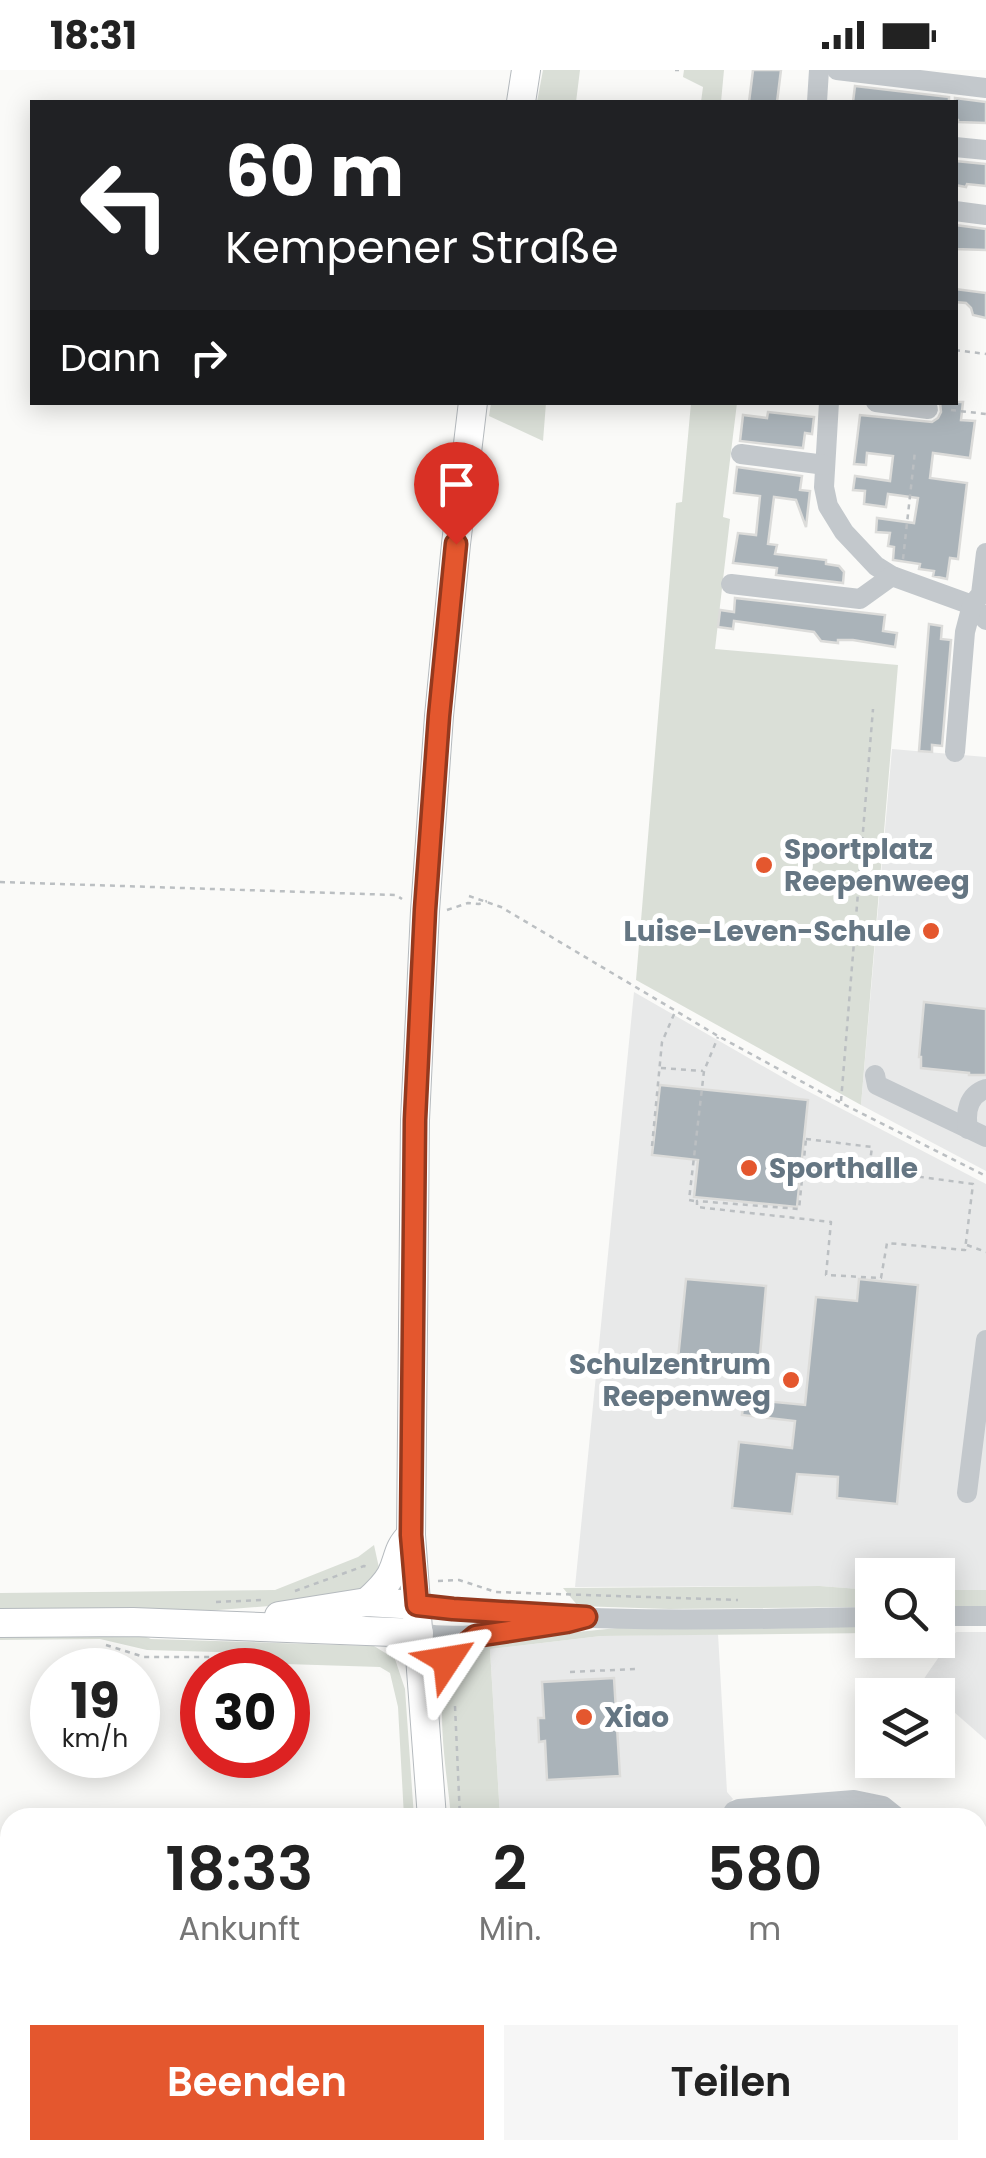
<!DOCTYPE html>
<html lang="de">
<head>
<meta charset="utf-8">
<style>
	body { margin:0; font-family:Poppins,sans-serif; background:#f6f6f6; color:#222; height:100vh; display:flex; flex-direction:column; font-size:38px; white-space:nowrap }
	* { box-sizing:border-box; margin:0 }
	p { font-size:32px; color:#767676 }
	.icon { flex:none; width:55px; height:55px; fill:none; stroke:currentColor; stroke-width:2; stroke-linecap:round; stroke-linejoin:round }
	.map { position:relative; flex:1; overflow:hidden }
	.sheet { position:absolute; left:0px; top:1738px; width:988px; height:352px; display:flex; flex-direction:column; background:#fff; border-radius:30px 30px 0 0; box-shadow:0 5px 25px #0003 }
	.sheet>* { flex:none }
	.top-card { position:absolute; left:30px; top:30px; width:928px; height:305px; border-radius:0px; box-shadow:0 5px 25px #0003; background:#202124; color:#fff; overflow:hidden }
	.tools { position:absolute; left:855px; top:1488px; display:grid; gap:20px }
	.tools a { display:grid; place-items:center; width:100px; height:100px; border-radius:0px; background:#fff; box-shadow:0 5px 25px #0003; font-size:50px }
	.speed { position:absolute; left:30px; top:1578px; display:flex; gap:20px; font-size:50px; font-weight:700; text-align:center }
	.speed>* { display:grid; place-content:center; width:130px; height:130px; border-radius:50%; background:#fff; box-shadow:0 5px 25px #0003; line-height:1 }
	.speed small { font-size:25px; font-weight:400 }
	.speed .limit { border:15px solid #d22; background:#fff; color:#111 }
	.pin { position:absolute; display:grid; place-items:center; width:85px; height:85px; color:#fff; margin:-102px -42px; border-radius:50% 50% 50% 0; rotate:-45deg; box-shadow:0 0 10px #0007 }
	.pin .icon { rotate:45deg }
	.me { position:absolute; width:110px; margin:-55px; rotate:57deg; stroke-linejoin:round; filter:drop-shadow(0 0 8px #0008) }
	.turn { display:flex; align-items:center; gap:35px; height:210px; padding:0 30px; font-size:45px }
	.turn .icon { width:130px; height:130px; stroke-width:2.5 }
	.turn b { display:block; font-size:70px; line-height:85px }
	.then { display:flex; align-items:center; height:95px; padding:0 30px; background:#0003; gap:20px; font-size:38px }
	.eta { display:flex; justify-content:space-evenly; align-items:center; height:170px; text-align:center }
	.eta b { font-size:60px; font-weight:600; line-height:70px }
	.button { display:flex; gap:20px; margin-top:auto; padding:20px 30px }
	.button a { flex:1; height:115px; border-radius:0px; background:#e4572e; color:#fff; font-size:40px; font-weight:600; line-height:115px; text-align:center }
	.button a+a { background:#f6f6f6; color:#222 }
	.status { display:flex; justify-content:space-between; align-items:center; height:70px; padding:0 50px; background:#fff; direction:ltr }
	.status svg { height:28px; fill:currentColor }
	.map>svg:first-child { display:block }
</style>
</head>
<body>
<div class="status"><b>18:31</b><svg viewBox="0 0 49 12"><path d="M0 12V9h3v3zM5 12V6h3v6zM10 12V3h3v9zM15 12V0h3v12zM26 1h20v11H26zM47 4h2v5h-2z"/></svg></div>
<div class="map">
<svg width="986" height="2088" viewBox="0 0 986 2088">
	<rect width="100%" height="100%" fill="#fafaf8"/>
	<g fill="#e8e9e9">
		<path d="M 892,679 L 986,687 L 986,1101 L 861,1035 Z"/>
		<path d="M 634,922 L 796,1015 L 986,1114 L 986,1520 L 938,1520 L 938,1505 L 872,1505 L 872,1520 L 820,1516 L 575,1517 Z"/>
		<path d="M 956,1562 L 986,1562 L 986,1670 L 938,1628 L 938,1625 L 921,1613 Z"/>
		<path d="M 718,1564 L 727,1722 L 733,1729 L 718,1745 L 712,1742 L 622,1748 L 500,1747 L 490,1579 L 601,1566 Z"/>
	</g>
	<g fill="#dadfd7">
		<path d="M 543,0 L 580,0 L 576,32 L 537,32 Z"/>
		<path d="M 684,0 L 724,0 L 721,32 L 701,32 L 703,17 L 683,7 Z"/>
		<path d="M 491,333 L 546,333 L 543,371 L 489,346 Z"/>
		<path d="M 691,333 L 737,333 L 723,447 L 730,449 L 715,579 L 898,595 L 861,1035 L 636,910 L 676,433 L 682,432 Z"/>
		<path d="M 374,1475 L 381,1507 L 345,1530 L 181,1543 L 0,1546 L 0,1523 L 275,1520 L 358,1487 Z"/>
		<path d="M 820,1516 L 872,1520 L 872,1537 L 669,1539 L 578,1536 L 563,1518 Z"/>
		<rect x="938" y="1520" width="48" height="17"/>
		<path d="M 872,1554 L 872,1563 L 601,1566 L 490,1579 L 500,1747 L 451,1747 C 448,1709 433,1631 450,1598 C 458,1583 473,1576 488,1571 L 637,1556 Z"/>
		<path d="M 0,1560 L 130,1560 L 151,1569 L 374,1576 L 395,1589 L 405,1619 L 414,1747 L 404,1747 L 398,1637 L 390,1603 L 380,1597 L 254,1593 L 252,1583 L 147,1580 L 100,1569 L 0,1570 Z"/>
	</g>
	<g fill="#aab3b9" stroke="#dcdcda" stroke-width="2.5">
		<path d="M 753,0 L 781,0 L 777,32 L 749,32 Z"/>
		<path d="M 855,16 L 949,27 L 949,32 L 853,32 Z"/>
		<path d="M 955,28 L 986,32 L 986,53 L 958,52 L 958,50 L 955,49 Z"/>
		<path d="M 955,91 L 986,94 L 986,116 L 967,114 L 966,117 L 955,115 Z"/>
		<path d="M 955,155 L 986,159 L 986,180 L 955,179 Z"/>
		<path d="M 955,219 L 986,223 L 986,248 L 973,245 L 971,238 L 966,233 L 955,232 Z"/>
		<path d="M 940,332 L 963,332 L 961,350 L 975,351 L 970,388 L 933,383 L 930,408 L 967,413 L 958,489 L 950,488 L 947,509 L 933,506 L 934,501 L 919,499 L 920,494 L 893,490 L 894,477 L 888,476 L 890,463 L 876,462 L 877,448 L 914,453 L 918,428 L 888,424 L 886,437 L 864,434 L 865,421 L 853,420 L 855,406 L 890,411 L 893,386 L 867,383 L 866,395 L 854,394 L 860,345 L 932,352 L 938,348 L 941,342 Z"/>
		<path d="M 768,342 L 814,347 L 812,364 L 805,363 L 803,378 L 740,371 L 743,345 L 767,348 Z"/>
		<path d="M 737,397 L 802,406 L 800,420 L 810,421 L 806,457 L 796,430 L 774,427 L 768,474 L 777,475 L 775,484 L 826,490 L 826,494 L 839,496 L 844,502 L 843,513 L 776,505 L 777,498 L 733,493 L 738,463 L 756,465 L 760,426 L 734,423 Z"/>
		<path d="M 735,528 L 885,545 L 883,561 L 897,563 L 895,577 L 853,570 L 838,570 L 838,573 L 821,571 L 814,562 L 734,551 L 733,559 L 718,557 L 720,540 L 734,542 Z"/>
		<path d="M 929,554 L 942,556 L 941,569 L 951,570 L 942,676 L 932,675 L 932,682 L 919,681 Z"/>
		<path d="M 924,932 L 986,939 L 986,1005 L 969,1005 L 969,1003 L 921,998 L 921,987 L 919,987 Z"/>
		<path d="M 660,1015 L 808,1030 L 797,1137 L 694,1127 L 698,1090 L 652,1085 Z"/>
		<path d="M 686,1209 L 766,1216 L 759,1297 L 678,1289 Z"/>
		<path d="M 859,1209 L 918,1215 L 897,1434 L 837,1428 L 838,1407 L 797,1404 L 792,1444 L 732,1438 L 739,1372 L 792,1378 L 795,1351 L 742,1345 L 744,1329 L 805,1335 L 816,1227 L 857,1231 Z"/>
		<path d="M 614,1608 L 620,1706 L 547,1710 L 545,1671 L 539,1672 L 538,1648 L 544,1648 L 542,1612 Z"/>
	</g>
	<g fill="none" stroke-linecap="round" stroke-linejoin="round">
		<g stroke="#b5babe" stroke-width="30">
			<g id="major">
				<path d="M 521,32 L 526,0"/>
				<path d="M 367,1532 C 376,1524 385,1516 391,1505 C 400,1487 396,1480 411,1465"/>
				<path d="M 279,1546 L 367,1532 L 417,1535"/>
				<path d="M 0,1553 L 133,1552 L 419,1563"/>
				<path d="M 432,1748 L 411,1465 L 415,1050 L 425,841 L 439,646 L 456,474 L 473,332"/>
				<path d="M 461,2080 L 462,2088"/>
			</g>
		</g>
		<g stroke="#bbbfc2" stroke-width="2.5" stroke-dasharray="5 5" stroke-linecap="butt">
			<path d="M 675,0 L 679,0"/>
			<path d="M 955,280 L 986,284"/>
			<path d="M 951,340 L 986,344"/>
			<path d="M 903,489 L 915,381"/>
			<path d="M 0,812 L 396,825 L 402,829"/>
			<path d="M 469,826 L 501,837 L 718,966 L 841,1033 L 986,1106"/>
			<path d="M 447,840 L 468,833 L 479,834 L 487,831"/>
			<path d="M 661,998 L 703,1001"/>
			<path d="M 841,1031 L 873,639"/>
			<path d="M 806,1069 L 872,1077 L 869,1100 L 973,1114 L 965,1180 L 887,1173 L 881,1208 L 826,1205 L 831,1152 L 697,1137 L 697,1131 L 799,1139 Z"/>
			<path d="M 652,1076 L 662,972 L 675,942"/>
			<path d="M 694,1131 L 689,1130 L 704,1001 L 718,967"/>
			<path d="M 967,1175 L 986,1182"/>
			<path d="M 438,1511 L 459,1510 L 496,1522 L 738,1530"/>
			<path d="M 295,1521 L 364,1496 L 367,1497"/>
			<path d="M 216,1532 L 263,1530"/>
			<path d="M 106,1575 L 144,1587 L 264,1587"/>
			<path d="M 570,1602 L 635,1599"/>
			<path d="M 455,1636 L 460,1748"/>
			<path d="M 487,2080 L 488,2088"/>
		</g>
		<g stroke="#c3c8cc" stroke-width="20">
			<path d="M 837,0 L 986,18"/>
			<path d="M 817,32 L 819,0"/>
			<path d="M 955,77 L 986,80"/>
			<path d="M 955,141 L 986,145"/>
			<path d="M 829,332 L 824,417 L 828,436 L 844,462 L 876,496 L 892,506 L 972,535 L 986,550"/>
			<path d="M 876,332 L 928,339"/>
			<path d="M 741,384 L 825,395"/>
			<path d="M 731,514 L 860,529 L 892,506"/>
			<path d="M 955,682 L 965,562 L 972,535 L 981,524 L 986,483"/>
			<path d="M 875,1005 L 877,1015 L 986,1067"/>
			<path d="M 968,1059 C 965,1042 968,1025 986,1019"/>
			<path d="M 967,1423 L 986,1270"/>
			<path d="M 417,1535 C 567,1554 721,1550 872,1547"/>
			<path d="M 938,1546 L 986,1546"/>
			<path d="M 419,1563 C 465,1571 509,1560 555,1553"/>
			<path d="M 425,1640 L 437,1629 C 437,1598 452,1583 476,1565"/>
			<path d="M 730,1748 L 734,1741 L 739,1739 L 854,1730 L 883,1736 L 898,1748"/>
			<path d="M 978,1815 L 986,1822"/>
			<path d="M 745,2080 L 746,2088"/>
		</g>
		<use href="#major" stroke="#fff" stroke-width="28"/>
	</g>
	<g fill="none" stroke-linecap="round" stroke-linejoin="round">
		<g stroke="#94391e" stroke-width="25">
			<path id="route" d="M 447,1590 L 476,1566 L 567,1552 L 586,1547 L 453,1539 L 417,1535 L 411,1465 L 415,1050 L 425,840 L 439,646 L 456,474"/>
		</g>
		<use href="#route" stroke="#e4572e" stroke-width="18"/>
	</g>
	<g fill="#e4572e" stroke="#fff" stroke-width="4">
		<circle cx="764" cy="795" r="10"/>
		<circle cx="931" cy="861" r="10"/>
		<circle cx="749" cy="1098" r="10"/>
		<circle cx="791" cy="1310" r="10"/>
		<circle cx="584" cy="1647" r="10"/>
	</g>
	<g text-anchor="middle" stroke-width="10" stroke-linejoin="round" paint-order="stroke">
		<g font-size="28" font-weight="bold" fill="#657683" stroke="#fff" text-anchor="start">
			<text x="784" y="789">Sportplatz<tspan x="784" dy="32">Reepenweeg</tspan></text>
			<text x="911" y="871" text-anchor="end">Luise-Leven-Schule</text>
			<text x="769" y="1108">Sporthalle</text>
			<text x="771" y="1304" text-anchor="end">Schulzentrum<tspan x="771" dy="32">Reepenweg</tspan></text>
			<text x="604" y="1657">Xiao</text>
		</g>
	</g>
</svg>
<div class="tools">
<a><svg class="icon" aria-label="search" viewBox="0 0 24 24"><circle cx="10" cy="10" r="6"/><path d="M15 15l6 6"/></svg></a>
<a><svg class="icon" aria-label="layers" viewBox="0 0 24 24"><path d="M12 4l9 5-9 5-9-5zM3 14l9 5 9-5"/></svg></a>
</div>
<div class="speed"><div>19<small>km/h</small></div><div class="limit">30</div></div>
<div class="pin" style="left:456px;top:474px;background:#d93025"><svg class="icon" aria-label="arrive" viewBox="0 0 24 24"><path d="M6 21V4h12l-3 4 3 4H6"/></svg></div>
<svg class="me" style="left:447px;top:1590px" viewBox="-20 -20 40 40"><path d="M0-17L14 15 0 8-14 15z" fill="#e4572e" stroke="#fff" stroke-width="4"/></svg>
<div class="top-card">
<div class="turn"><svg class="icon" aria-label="left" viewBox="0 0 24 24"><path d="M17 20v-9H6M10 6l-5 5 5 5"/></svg><div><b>60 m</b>Kempener Straße</div></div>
<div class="then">Dann<svg class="icon" aria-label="right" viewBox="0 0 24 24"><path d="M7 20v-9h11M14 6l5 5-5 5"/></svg></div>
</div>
<section class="sheet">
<div class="eta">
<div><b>18:33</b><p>Ankunft</p></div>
<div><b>2</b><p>Min.</p></div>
<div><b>580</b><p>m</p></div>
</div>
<div class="button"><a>Beenden</a><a>Teilen</a></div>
</section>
</div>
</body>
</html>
